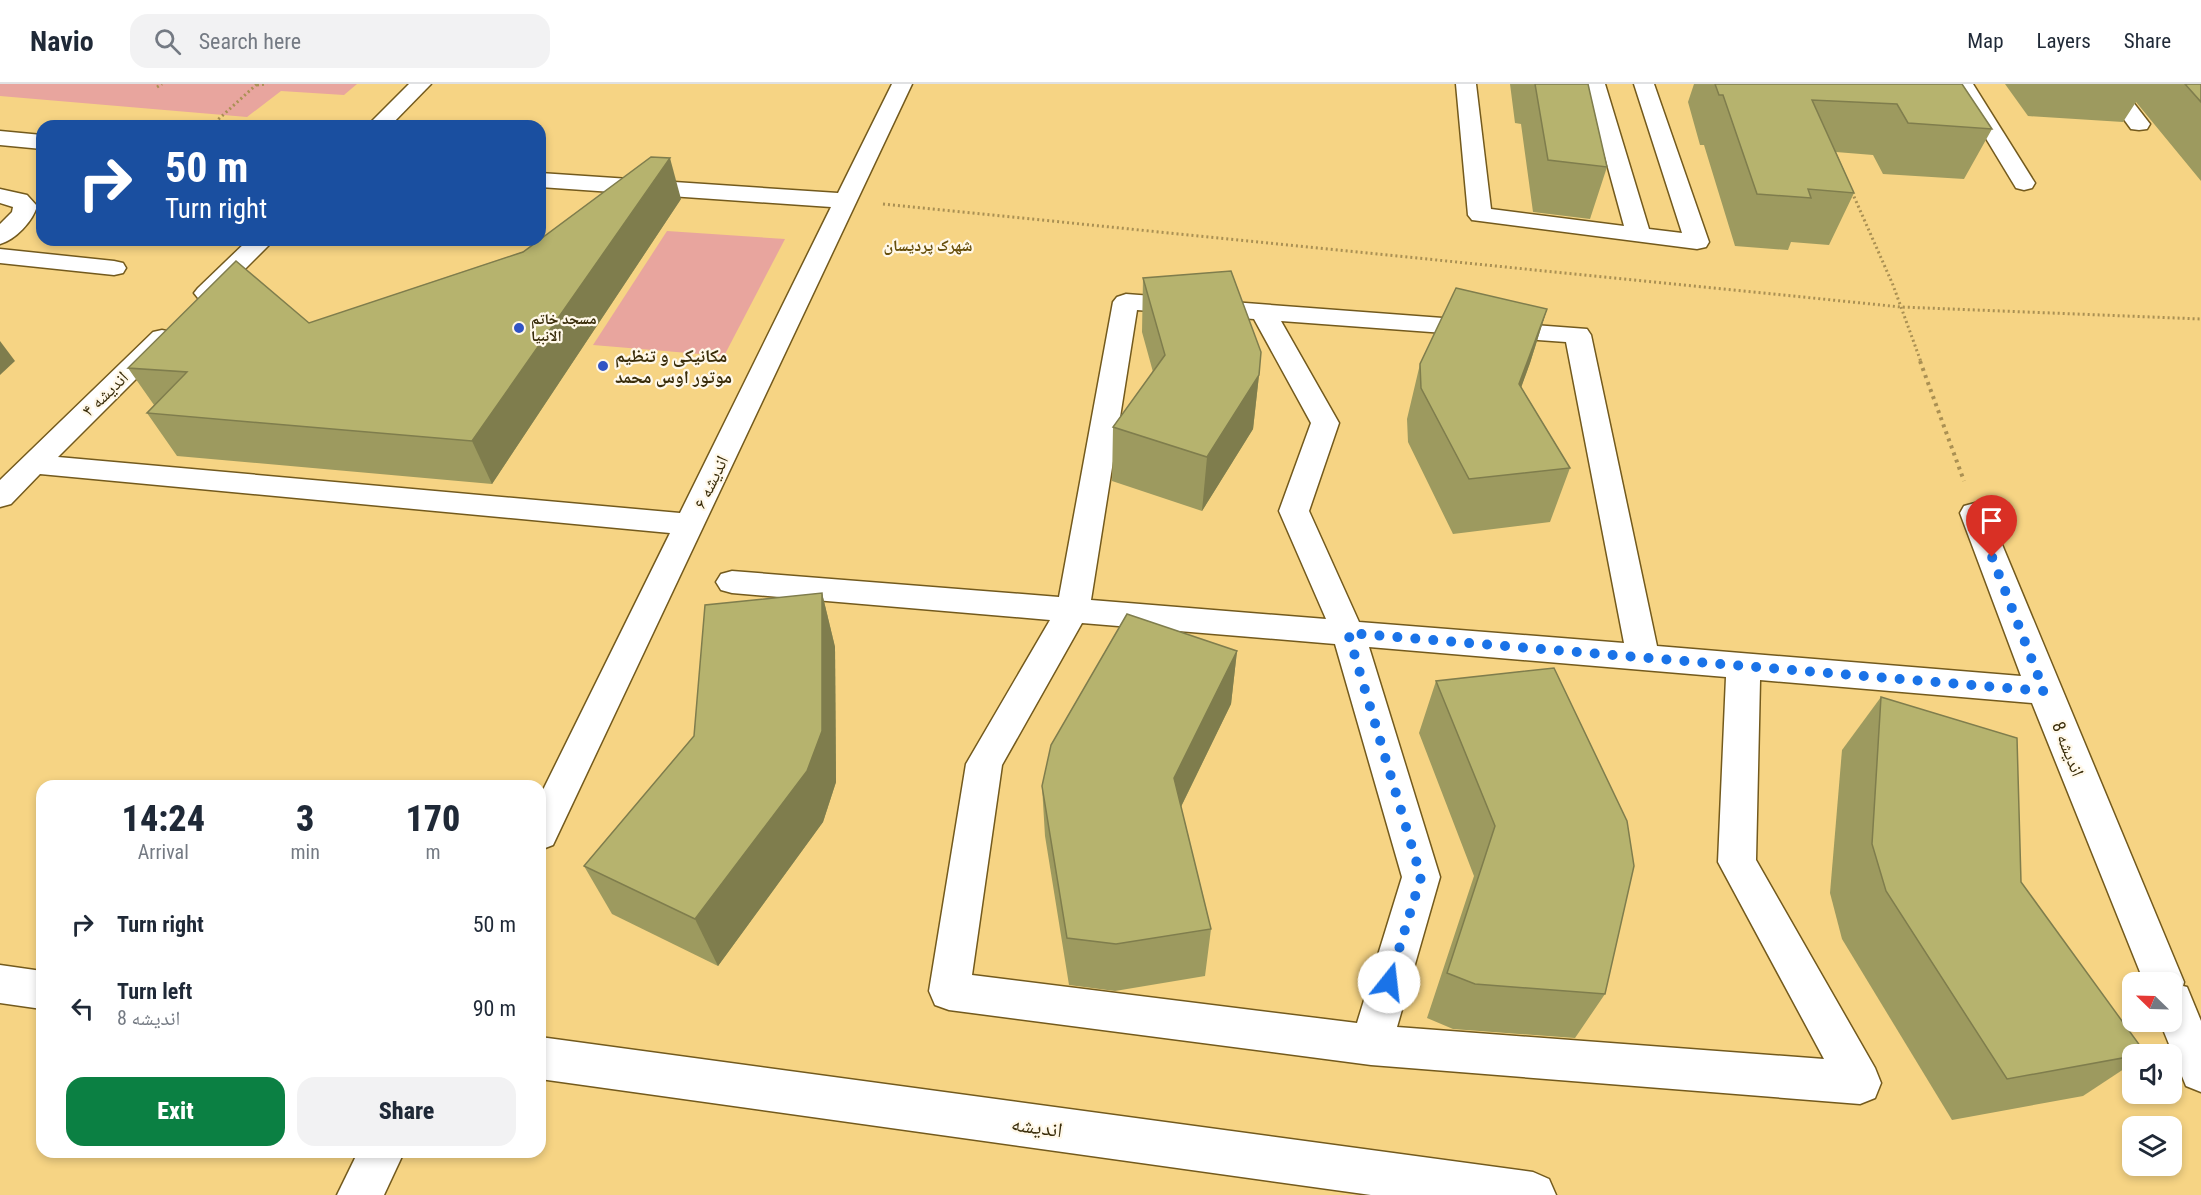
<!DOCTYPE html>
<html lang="en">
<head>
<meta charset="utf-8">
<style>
	body { margin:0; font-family:"Roboto Condensed","Noto Naskh Arabic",sans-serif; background:#f2f2f3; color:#1f2937; height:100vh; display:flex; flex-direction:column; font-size:22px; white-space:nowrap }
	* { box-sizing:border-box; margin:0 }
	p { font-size:20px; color:#747a83 }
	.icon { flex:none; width:33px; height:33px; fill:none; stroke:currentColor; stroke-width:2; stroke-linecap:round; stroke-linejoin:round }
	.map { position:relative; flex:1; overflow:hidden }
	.details { position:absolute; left:36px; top:696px; width:510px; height:378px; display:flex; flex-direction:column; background:#fff; border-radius:18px; box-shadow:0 3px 9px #0003 }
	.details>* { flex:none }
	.hud { position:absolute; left:36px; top:36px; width:510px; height:126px; border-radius:18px; box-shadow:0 3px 9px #0003; background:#1a4fa0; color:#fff; overflow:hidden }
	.needle { width:39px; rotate:293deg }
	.controls { position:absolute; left:2122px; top:888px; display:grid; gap:12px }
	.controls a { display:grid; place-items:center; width:60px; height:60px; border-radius:12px; background:#fff; box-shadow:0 3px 9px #0003; font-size:30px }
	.pin { position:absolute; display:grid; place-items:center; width:51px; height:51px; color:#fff; margin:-62px -26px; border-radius:50% 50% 50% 0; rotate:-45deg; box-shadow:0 0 6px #0007 }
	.pin .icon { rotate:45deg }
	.me { position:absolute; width:66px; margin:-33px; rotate:16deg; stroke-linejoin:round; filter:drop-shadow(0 0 4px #0008) }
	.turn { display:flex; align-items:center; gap:21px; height:126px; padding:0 30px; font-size:27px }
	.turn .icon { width:78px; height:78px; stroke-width:2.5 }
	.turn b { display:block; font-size:42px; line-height:51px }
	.eta { display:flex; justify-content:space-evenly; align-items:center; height:102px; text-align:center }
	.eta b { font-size:36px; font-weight:800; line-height:42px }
	.action { display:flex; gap:12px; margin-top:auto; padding:12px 30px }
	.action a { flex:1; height:69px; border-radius:18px; background:#0b8043; color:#fff; font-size:24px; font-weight:800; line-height:69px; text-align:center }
	.action a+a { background:#f2f2f3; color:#1f2937 }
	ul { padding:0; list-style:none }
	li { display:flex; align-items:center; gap:18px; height:84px; padding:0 30px }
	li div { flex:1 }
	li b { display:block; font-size:22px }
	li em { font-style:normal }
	header { display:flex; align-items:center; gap:36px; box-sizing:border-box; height:84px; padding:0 30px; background:#fff; border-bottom:2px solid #e0e1e3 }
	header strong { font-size:28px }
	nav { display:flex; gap:33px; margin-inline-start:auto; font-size:21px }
	.search { width:420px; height:54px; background:#f2f2f3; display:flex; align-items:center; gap:15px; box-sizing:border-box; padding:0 21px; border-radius:18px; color:#747a83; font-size:22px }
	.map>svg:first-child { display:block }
</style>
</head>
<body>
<header>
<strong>Navio</strong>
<div class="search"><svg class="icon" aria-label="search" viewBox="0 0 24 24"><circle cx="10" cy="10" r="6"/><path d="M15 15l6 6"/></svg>Search here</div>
<nav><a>Map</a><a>Layers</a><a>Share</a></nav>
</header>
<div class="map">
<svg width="2201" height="1111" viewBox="0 0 2201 1111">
	<rect width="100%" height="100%" fill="#f6d484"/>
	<g fill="#e8a59e">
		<path d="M 0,0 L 357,0 L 344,11 L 281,7 L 247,33 L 0,12 Z"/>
		<path d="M 667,147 L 785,155 L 724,272 L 593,261 Z"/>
	</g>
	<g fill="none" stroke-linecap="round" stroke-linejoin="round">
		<g stroke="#735a1d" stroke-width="3">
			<g id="minor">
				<path d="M 409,0 L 431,0 L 390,42 L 367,42 Z"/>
				<path d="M 892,0 L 912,0 L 553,761 L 540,766 L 540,712 L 670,449 L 40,390 L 11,420 L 0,423 L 0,396 L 153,248 L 162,246 L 171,248 L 175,254 L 171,260 L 58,373 L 680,429 L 831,123 L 540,103 L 540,89 L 838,109 Z"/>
				<path d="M 1456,0 L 1476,0 L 1491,125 L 1624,142 L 1585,0 L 1605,0 L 1649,145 L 1682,149 L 1634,0 L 1654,0 L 1709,158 L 1706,163 L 1697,165 L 1472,136 L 1468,131 Z"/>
				<path d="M 1953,0 L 1973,0 L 2035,99 L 2032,104 L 2024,106 L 2016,104 Z"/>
				<path d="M 2098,0 L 2119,0 L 2150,40 L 2147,45 L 2139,46 L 2131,45 Z"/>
				<path d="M 0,47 L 42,51 L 42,65 L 0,61 Z"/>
				<path d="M 0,105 L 27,111 L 37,122 C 33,137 15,156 0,160 L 0,140 L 12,128 L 13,123 L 0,119 Z"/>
				<path d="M 248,156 L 274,156 L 216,214 L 207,217 L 198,214 L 194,209 L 198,204 Z"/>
				<path d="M 0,165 L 114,177 L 123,179 L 126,184 L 123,189 L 114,191 L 0,179 Z"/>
				<path d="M 1126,210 L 1587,245 L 1591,251 L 1657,562 L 2021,592 L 1960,429 L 1964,422 L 1975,419 L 1986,422 L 2184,898 L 2183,902 L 2187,903 L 2201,937 L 2201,1008 L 2186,1002 L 2160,938 L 2172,938 L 2172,898 L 2144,898 L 2032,619 L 1760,596 L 1756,776 L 1875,984 L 1881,999 L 1875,1014 L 1860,1020 L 1371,981 L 949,926 L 935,921 L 929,907 L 966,680 L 1050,536 L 732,509 L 721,506 L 716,498 L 721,490 L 732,487 L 1059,513 L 1113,218 L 1117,213 ZM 1137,226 L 1254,235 L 1311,339 L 1279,427 L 1326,535 L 1091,516 ZM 1281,237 L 1566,258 L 1624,559 L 1359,538 L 1309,427 L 1339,339 ZM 1082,539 L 1335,560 L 1402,793 L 1357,939 L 972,891 L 1002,681 ZM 1369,563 L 1726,593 L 1718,778 L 1824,975 L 1397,943 L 1440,793 Z"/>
				<path d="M 0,881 L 42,887 L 42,925 L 0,919 Z"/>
				<path d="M 540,953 L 1533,1088 L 1549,1095 L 1556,1111 L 1371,1111 L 540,995 Z"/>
				<path d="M 358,1068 L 404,1068 L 384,1111 L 337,1111 Z"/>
			</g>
		</g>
		<g stroke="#aa9053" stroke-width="3" stroke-dasharray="2 3" stroke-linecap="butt">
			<path d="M 257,1 L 267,0"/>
			<path d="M 157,3 L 162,0"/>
			<path d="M 211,42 L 257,0"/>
			<path d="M 1852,108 L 1893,201 L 1921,278"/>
			<path d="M 883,120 L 1901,223 L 2201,235"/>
		</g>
		<path stroke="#aa9053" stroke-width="4" stroke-dasharray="3 4.5" stroke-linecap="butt" d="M 1920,277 L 1964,397"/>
		<use href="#minor" fill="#fff" fill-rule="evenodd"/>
	</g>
	<g fill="#9d9a5f">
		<path d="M 1510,0 L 1588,0 L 1607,83 L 1590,135 L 1533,128 L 1521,40 L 1515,39 Z"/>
		<path d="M 1694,0 L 1962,0 L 1992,45 L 1964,95 L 1883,90 L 1873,71 L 1836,68 L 1854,109 L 1829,161 L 1791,158 L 1788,166 L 1735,162 L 1704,61 L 1700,61 L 1688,18 Z"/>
		<path d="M 2005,0 L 2201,0 L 2201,97 L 2136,18 L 2123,38 L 2028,32 Z"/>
		<path d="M 681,115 L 492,400 L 177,372 L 147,329 L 154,321 L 128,284 L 309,239 Z"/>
		<path d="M 1143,194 L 1259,291 L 1253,345 L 1202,427 L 1112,397 L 1113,343 L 1153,288 L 1142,248 Z"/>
		<path d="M 1547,225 L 1530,279 L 1521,303 L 1570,384 L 1550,438 L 1453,450 L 1408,358 L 1407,335 L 1420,280 Z"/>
		<path d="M 822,509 L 835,563 L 836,698 L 823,738 L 718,882 L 612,830 L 584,782 Z"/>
		<path d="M 1237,567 L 1231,620 L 1181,723 L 1211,845 L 1205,892 L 1115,907 L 1069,901 L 1045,752 L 1042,702 Z"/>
		<path d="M 1436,597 L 1605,910 L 1575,954 L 1453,945 L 1427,934 L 1474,792 L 1419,649 Z"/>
		<path d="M 1881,613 L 2021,798 L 2133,970 L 2133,979 L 2083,1012 L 1952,1036 L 1842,855 L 1830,809 L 1842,666 Z"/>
	</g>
	<g fill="#7f7d4d">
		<path d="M 670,74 L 681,115 L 492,400 L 472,357 Z"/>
		<path d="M 1547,225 L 1530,279 L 1503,354 L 1519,300 Z"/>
		<path d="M 0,257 L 15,277 L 0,291 Z"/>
		<path d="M 1259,291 L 1253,345 L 1202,427 L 1207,373 Z"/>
		<path d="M 822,509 L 835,563 L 836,698 L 823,738 L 718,882 L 695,835 Z"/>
		<path d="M 1237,567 L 1231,620 L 1170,745 L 1174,694 Z"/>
	</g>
	<g fill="#b6b36e" stroke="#7f7d4d" stroke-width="1.5">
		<path d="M 1535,0 L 1588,0 L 1607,83 L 1548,76 Z"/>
		<path d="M 1715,0 L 1962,0 L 1992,45 L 1908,39 L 1897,20 L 1812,16 L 1854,109 L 1808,105 L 1811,114 L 1757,110 L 1723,11 L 1719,11 Z"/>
		<path d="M 2185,0 L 2201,0 L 2201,18 Z"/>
		<path d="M 651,73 L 670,74 L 472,357 L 147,329 L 187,288 L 128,284 L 236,177 L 309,239 L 523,168 Z"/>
		<path d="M 1231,187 L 1261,268 L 1259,291 L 1207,373 L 1113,343 L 1165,271 L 1143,194 Z"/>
		<path d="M 1456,204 L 1547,225 L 1519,300 L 1570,384 L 1469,395 L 1421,304 L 1420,280 Z"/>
		<path d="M 822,509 L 822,647 L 807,687 L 695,835 L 584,782 L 694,652 L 705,521 Z"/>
		<path d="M 1127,530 L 1237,567 L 1174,694 L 1211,845 L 1116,860 L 1067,854 L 1042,702 L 1051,661 Z"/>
		<path d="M 1554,584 L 1627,737 L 1634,782 L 1605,910 L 1475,900 L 1447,889 L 1495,742 L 1436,597 Z"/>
		<path d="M 1881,613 L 2017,654 L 2021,798 L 2146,970 L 2133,970 L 2133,972 L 2007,995 L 1886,807 L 1872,760 Z"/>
	</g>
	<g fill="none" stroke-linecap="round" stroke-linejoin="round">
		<path stroke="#1a73e8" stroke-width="10" stroke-dasharray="0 18" d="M 1389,898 L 1421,793 L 1348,549 L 2044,607 L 1992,473"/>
	</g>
	<g fill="#3154c4" stroke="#fff8e9" stroke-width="2">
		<circle cx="519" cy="244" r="6"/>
		<circle cx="603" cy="282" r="6"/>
	</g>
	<g text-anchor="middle" stroke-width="4.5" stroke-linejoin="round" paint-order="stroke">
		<g font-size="15" font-weight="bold" fill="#3a2d0a" stroke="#fff8e9" text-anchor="start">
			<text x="531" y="240">مسجد خاتم<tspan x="531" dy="17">الانبیا</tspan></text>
		</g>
		<g font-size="16" font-weight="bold" fill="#674f0c" stroke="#fff8e9">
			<text x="928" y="167">شهرک پردیسان</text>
		</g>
		<g font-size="18" font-weight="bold" fill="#3a2d0a" stroke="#fff8e9" text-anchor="start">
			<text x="615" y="278">مکانیکی و تنظیم<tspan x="615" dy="21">موتور اوس محمد</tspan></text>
		</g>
		<g font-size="18" fill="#3a2d0a" stroke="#fff8e9">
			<text transform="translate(105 310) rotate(-44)" y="6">انديشه ۴</text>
			<text transform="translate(711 398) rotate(-64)" y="6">اندیشه ۶</text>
			<text transform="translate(2068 665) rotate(68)" y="6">اندیشه 8</text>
		</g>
		<g font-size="21" fill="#3a2d0a" stroke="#fff8e9">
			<text transform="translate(1037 1043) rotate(8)" y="7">انديشه</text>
		</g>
	</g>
</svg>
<div class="controls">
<a><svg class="needle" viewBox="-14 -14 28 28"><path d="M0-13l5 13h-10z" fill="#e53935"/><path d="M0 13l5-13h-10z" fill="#747a83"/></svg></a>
<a><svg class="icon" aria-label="sound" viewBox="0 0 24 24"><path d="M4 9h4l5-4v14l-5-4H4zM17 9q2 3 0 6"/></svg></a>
<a><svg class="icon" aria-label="layers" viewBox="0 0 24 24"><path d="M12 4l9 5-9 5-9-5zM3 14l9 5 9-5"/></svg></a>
</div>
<div class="pin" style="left:1992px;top:473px;background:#d93025"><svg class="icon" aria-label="arrive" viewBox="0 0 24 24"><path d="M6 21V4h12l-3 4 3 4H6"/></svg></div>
<svg class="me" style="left:1389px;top:898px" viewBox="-20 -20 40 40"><circle r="19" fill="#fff"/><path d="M0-13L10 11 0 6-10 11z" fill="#1a73e8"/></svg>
<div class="hud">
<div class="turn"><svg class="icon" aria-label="right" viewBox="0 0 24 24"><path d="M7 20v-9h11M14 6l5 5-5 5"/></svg><div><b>50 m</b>Turn right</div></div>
</div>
<section class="details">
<div class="eta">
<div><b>14:24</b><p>Arrival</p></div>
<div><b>3</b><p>min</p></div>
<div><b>170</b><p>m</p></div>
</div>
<ul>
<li><svg class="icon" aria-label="right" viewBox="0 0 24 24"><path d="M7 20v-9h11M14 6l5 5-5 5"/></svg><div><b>Turn right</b></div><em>50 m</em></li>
<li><svg class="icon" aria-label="left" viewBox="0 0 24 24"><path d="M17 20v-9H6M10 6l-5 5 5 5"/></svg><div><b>Turn left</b><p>اندیشه 8</p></div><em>90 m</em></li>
</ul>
<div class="action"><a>Exit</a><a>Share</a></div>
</section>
</div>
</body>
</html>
